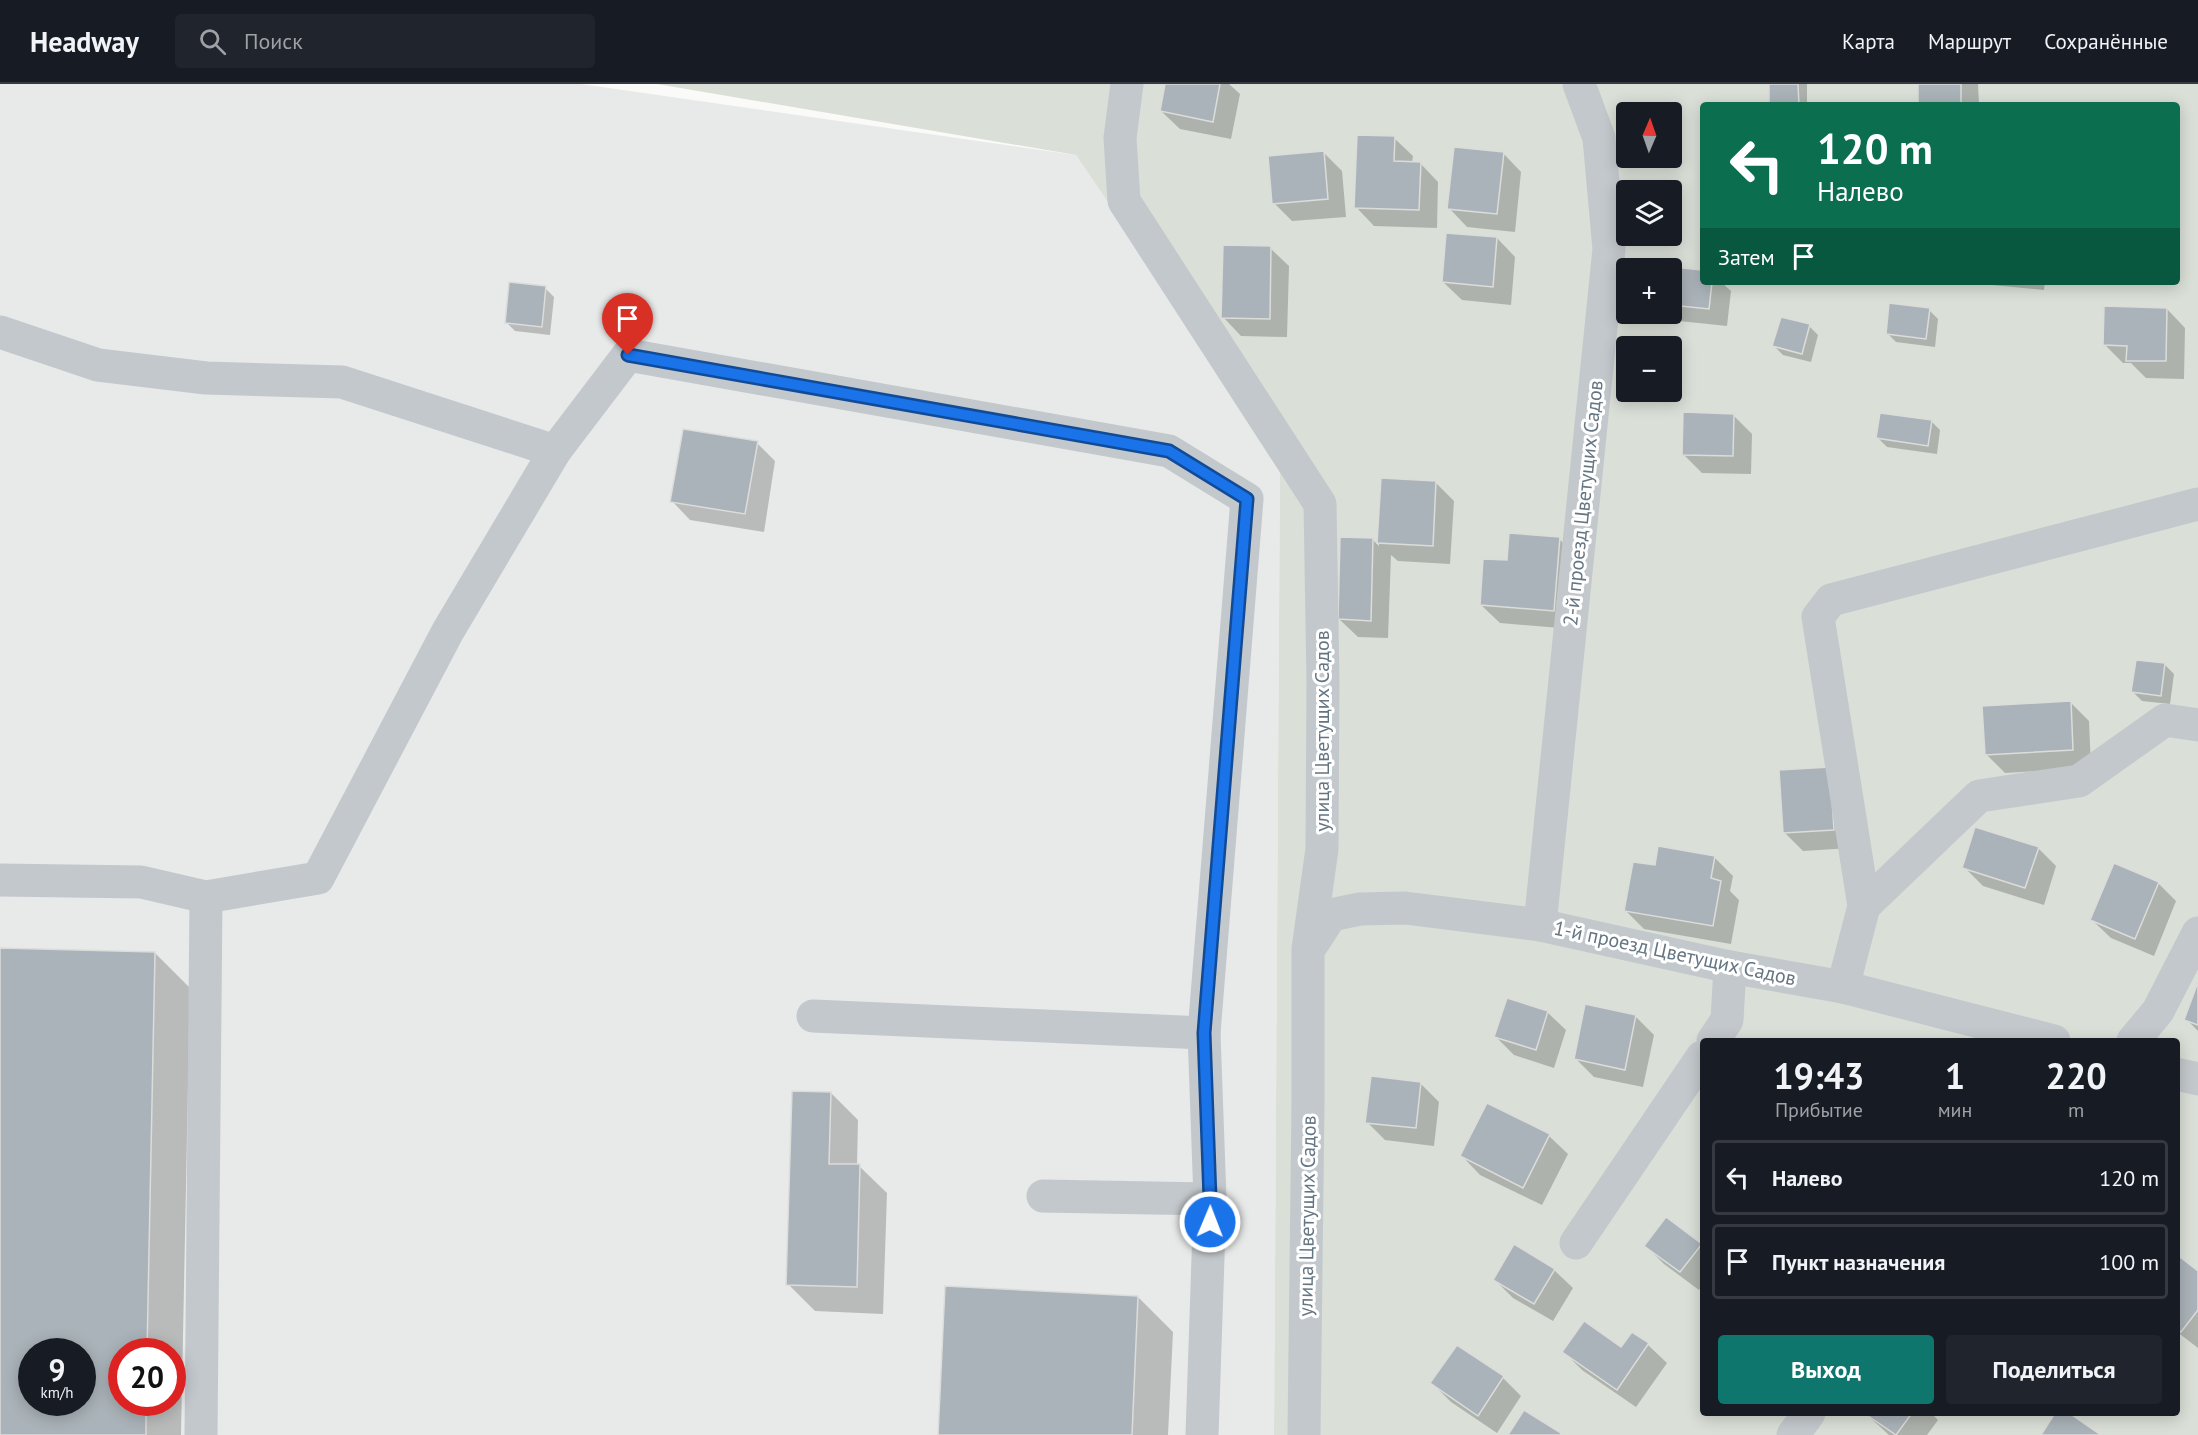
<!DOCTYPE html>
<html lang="ru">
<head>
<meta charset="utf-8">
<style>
	body { margin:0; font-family:"PT Sans",sans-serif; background:#20242c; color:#f1f3f6; height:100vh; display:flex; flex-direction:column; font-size:22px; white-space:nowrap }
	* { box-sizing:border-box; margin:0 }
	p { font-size:20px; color:#9ea1a6 }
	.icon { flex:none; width:33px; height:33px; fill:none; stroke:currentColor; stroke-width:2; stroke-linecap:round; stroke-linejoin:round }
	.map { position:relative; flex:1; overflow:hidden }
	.panel { position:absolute; left:1700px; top:954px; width:480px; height:378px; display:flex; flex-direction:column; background:#171b24; border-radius:6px; box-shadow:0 3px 15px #0003 }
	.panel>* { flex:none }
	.top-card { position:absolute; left:1700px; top:18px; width:480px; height:183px; border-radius:6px; box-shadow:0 3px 15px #0003; background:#0b6e4f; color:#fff; overflow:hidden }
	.needle { width:39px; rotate:2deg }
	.fabs { position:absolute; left:1616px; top:18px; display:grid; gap:12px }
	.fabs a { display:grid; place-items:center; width:66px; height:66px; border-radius:6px; background:#171b24; box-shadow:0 3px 15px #0003; font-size:30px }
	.speed { position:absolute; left:18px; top:1254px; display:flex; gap:12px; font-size:30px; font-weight:700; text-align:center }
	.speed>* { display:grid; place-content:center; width:78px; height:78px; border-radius:50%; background:#171b24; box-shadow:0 3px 15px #0003; line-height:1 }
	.speed small { font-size:15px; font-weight:400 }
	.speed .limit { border:9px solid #d22; background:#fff; color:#111 }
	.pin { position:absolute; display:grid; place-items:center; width:51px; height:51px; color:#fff; margin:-62px -26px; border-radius:50% 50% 50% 0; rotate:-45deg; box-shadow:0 0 6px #0007 }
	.pin .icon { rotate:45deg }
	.me { position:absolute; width:66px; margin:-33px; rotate:1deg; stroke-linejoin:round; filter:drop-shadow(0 0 4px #0008) }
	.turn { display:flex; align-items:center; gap:21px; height:126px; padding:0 18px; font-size:27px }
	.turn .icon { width:78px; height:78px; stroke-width:2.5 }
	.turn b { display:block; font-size:42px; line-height:51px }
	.then { display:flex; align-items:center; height:57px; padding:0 18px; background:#0003; gap:12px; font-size:22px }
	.eta { display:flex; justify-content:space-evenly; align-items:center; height:102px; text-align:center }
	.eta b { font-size:36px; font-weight:700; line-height:42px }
	.primary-button { display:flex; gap:12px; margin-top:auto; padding:12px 18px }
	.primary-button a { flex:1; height:69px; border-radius:6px; background:#0f766e; color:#fff; font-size:24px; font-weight:700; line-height:69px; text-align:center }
	.primary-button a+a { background:#20242c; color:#f1f3f6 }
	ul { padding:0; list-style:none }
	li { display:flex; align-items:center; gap:18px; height:75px; margin:0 12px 9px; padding:0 6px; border:3px solid #363941; border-radius:6px }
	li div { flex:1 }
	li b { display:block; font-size:22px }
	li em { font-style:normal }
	header { display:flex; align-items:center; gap:36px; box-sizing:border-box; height:84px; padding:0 30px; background:#171b24; border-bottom:2px solid #363941 }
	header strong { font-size:28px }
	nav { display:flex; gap:33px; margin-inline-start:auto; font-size:21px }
	.search { width:420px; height:54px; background:#20242c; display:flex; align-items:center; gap:15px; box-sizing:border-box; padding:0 21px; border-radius:6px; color:#9ea1a6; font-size:22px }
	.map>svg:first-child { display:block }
</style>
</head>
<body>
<header>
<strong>Headway</strong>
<div class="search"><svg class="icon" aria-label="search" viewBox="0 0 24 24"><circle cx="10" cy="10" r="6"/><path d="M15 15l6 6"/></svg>Поиск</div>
<nav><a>Карта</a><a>Маршрут</a><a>Сохранённые</a></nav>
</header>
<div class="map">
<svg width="2198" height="1351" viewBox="0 0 2198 1351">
	<rect width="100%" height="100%" fill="#fafaf8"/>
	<path fill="#e8e9e9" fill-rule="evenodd" d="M 0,0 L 581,0 L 1076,71 L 1280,373 L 1274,1351 L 0,1351 ZM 32,1268 L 82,1268 L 82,1318 L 32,1318 ZM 122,1268 L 172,1268 L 172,1318 L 122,1318 Z"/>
	<path fill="#dadfd7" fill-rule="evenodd" d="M 657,0 L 2198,0 L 2198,1351 L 1274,1351 L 1280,373 L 1076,71 ZM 1702,21 L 2176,21 L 2176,198 L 1702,198 ZM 1626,28 L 1671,28 L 1671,74 L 1626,74 ZM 1626,106 L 1671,106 L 1671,152 L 1626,152 ZM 1626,184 L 1671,184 L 1671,230 L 1626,230 ZM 1626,262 L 1671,262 L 1671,308 L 1626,308 ZM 1702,957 L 2176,957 L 2176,1329 L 1702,1329 Z"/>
	<g fill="#0003" fill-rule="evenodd">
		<path d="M 1167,0 L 1229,0 L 1240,10 L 1231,55 L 1180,45 L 1161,27 Z"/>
		<path d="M 1770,0 L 1807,0 L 1807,21 L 1771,21 Z"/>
		<path d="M 1919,0 L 1978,0 L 1979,21 L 1919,21 Z"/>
		<path d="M 1394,54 L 1413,72 L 1412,79 L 1420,79 L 1438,98 L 1437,144 L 1374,142 L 1356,123 Z"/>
		<path d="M 1323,68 L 1342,87 L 1346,133 L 1292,137 L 1274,119 Z"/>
		<path d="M 1503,69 L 1521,88 L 1515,148 L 1467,143 L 1449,124 Z"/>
		<path d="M 1497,154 L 1515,173 L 1511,221 L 1462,216 L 1443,198 Z"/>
		<path d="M 1270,164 L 1289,182 L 1287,253 L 1241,252 L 1223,233 Z"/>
		<path d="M 1671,185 L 1702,188 L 1702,198 L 1721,198 L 1731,207 L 1727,242 L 1679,237 L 1671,229 Z"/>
		<path d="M 1989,198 L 2045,198 L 2044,206 L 1992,201 Z"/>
		<path d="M 545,204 L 554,213 L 550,251 L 515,247 L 506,238 Z"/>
		<path d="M 2167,225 L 2185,244 L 2184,295 L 2146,294 L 2131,279 L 2123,279 L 2105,261 Z"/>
		<path d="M 1929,226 L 1938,235 L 1935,263 L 1896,258 L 1887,249 Z"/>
		<path d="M 1809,242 L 1818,251 L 1811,278 L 1783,271 L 1774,262 Z"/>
		<path d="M 1734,332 L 1752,350 L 1751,390 L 1702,389 L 1684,371 Z"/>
		<path d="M 1931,337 L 1940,346 L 1937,370 L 1887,363 L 1878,354 Z"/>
		<path d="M 757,359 L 775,377 L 764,448 L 690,436 L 672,417 Z"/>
		<path d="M 1382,396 L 1435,398 L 1454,417 L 1450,480 L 1398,477 L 1391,471 L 1388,554 L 1358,553 L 1339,535 L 1373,456 L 1379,462 Z"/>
		<path d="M 1559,455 L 1578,473 L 1572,545 L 1500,539 L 1481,521 L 1508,478 Z"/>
		<path d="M 2165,581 L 2174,590 L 2170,620 L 2142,617 L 2133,608 Z"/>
		<path d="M 2070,618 L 2089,637 L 2091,684 L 2005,689 L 1986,670 Z"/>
		<path d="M 1829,684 L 1851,764 L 1803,767 L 1784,748 Z"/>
		<path d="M 2038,764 L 2056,782 L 2044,821 L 1983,802 L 1964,783 Z"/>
		<path d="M 1714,773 L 1733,792 L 1730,807 L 1739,816 L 1731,860 L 1644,845 L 1626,827 L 1656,783 Z"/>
		<path d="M 2158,799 L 2176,817 L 2154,872 L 2111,854 L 2092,836 Z"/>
		<path d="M 0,866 L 155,869 L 190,904 L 181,1351 L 0,1351 ZM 32,1268 L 82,1268 L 82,1318 L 32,1318 ZM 122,1268 L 172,1268 L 172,1318 L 122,1318 Z"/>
		<path d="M 2198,902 L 2198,947 L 2186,935 Z"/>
		<path d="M 1547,928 L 1566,946 L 1554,984 L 1514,971 L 1496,953 Z"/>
		<path d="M 1635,932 L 1654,951 L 1643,1003 L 1594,993 L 1576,975 Z"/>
		<path d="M 1420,999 L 1439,1018 L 1434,1062 L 1385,1056 L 1367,1038 Z"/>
		<path d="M 831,1009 L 858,1036 L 857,1082 L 859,1082 L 887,1109 L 883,1230 L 815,1227 L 788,1200 Z"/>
		<path d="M 1488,1021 L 1549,1052 L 1568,1070 L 1542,1121 L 1480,1091 L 1462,1072 Z"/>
		<path d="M 1701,1161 L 1702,1163 L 1702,1201 L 1699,1206 L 1664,1180 L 1646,1162 Z"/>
		<path d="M 2176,1180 L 2198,1189 L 2198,1264 L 2176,1247 Z"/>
		<path d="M 1554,1186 L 1573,1204 L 1553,1237 L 1513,1214 L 1495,1196 Z"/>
		<path d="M 1138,1213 L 1173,1248 L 1168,1351 L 940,1351 Z"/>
		<path d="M 1632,1250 L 1648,1261 L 1667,1279 L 1636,1323 L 1582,1286 L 1564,1268 L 1622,1265 Z"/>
		<path d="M 1457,1263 L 1503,1294 L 1521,1312 L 1497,1349 L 1451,1318 L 1432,1299 Z"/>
		<path d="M 1865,1329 L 1931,1329 L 1938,1336 L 1927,1351 L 1889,1351 Z"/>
	</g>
	<g fill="#aab3b9" stroke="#dcdcda" stroke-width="1.5" fill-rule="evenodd">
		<path d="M 1165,0 L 1220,0 L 1213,38 L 1160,27 Z"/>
		<path d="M 1769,0 L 1798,0 L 1799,21 L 1769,21 Z"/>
		<rect x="1918" y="0" width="43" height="21"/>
		<path d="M 1357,51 L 1395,52 L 1394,77 L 1421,78 L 1419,126 L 1354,124 Z"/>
		<path d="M 1454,63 L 1504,68 L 1497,130 L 1447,125 Z"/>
		<path d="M 1324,67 L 1328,115 L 1272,120 L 1268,72 Z"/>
		<path d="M 1446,149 L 1497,153 L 1493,203 L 1442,198 Z"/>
		<path d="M 1223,161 L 1271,162 L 1270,235 L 1221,234 Z"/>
		<path d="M 1663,182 L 1702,186 L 1702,198 L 1712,198 L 1709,225 L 1671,221 L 1671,184 L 1663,184 Z"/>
		<path d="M 509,198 L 546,202 L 542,243 L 505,239 Z"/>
		<path d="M 1889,219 L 1930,224 L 1926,255 L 1886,250 Z"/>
		<path d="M 2104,222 L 2167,224 L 2166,277 L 2126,277 L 2127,262 L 2103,261 Z"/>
		<path d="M 1781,233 L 1810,240 L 1802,270 L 1772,262 Z"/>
		<path d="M 1683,328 L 1734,330 L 1733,372 L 1682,371 Z"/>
		<path d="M 1880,329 L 1932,336 L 1928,362 L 1876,354 Z"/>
		<path d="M 683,345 L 758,357 L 745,430 L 670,418 Z"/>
		<path d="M 1381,394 L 1436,397 L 1433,462 L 1377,459 Z"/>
		<path d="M 1509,449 L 1560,453 L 1554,527 L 1480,521 L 1483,475 L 1507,476 Z"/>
		<path d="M 1340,453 L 1373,454 L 1371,537 L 1338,535 Z"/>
		<path d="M 2136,576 L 2165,579 L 2161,612 L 2131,608 Z"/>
		<path d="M 2071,617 L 2073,666 L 1985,671 L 1982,622 Z"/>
		<path d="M 1830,683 L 1834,746 L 1783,749 L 1779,686 Z"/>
		<path d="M 1975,743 L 2039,763 L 2025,804 L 1962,784 Z"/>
		<path d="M 1658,762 L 1715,772 L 1711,794 L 1721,797 L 1713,842 L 1624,827 L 1633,778 L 1655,781 Z"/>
		<path d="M 2114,779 L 2159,798 L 2135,855 L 2090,836 Z"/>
		<path d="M 0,864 L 155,868 L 147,1268 L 122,1268 L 122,1318 L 146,1318 L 146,1351 L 0,1351 ZM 32,1268 L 82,1268 L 82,1318 L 32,1318 Z"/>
		<path d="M 2198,898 L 2198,941 L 2184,936 Z"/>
		<path d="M 1507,914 L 1548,927 L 1536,966 L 1494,953 Z"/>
		<path d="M 1585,920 L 1636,931 L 1625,986 L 1574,975 Z"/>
		<path d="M 1371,992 L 1421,998 L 1416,1044 L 1365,1039 Z"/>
		<path d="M 792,1007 L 831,1008 L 829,1080 L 860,1080 L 857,1203 L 786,1201 Z"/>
		<path d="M 1487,1019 L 1550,1050 L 1523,1104 L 1460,1072 Z"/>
		<path d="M 1666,1133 L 1702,1160 L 1680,1188 L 1644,1162 Z"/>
		<path d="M 1514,1160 L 1555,1185 L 1534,1220 L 1493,1196 Z"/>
		<path d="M 2180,1173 L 2198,1187 L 2198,1226 L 2181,1248 L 2176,1245 L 2176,1177 Z"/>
		<path d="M 945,1202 L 1138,1212 L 1132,1351 L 938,1351 Z"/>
		<path d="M 1584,1237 L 1621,1263 L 1632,1248 L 1649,1259 L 1617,1306 L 1562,1268 Z"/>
		<path d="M 1457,1261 L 1504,1292 L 1478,1332 L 1430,1299 Z"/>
		<path d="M 1524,1326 L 1561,1349 L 1560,1351 L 1508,1351 Z"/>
		<path d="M 1864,1329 L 1912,1329 L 1896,1351 Z"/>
		<path d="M 2055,1329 L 2069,1329 L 2101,1351 L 2041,1351 Z"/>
	</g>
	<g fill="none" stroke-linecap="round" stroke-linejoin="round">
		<g stroke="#c3c8cc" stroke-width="33">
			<path d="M 1127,0 L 1120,54 L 1124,117 L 1320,420 L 1323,598 L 1322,765 L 1308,865 L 1308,1017 L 1304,1351"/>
			<path d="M 0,248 L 98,281 L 206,294 L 342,298 L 555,367"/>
			<path d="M 0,796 L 141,798 L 206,813 L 318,794 L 448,547 L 555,367 L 628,271 L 1169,367 L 1247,415 L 1204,949 L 1210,1115 L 1202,1351"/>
			<path d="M 1864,822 L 1979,712 L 2079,697 L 2165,636 L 2198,641"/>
			<path d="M 1540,841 L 1609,165 L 1599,54 L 1579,0"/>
			<path d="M 1309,865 L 1331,831 L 1360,825 L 1405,824 L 1540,841 L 1730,883 L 1843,903 L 2054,957"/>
			<path d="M 1843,903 L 1864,822 L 1818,533 L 1831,516 L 2198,420"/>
			<path d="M 813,932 L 1204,949"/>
			<path d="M 1713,957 L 1727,936 L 1730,883"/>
			<path d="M 2133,957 L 2158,927 L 2198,849"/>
			<path d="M 2176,990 L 2198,995"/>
			<path d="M 1043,1112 L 1210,1115"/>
			<path d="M 1576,1159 L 1702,973"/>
			<path d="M 201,1351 L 206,813"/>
			<path d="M 1793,1351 L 1809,1329"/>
		</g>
	</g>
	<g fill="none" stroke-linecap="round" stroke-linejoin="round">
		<g stroke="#114b97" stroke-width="15">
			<path id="route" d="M 628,271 L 1169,367 L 1247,415 L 1204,949 L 1210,1115 L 1210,1138"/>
		</g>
		<use href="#route" stroke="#1a73e8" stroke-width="10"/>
	</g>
	<g text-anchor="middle" stroke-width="6" stroke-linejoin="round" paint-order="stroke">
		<g font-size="20" fill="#657683" stroke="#fff">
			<text transform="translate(1583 419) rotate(-84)" y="7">2-й проезд Цветущих Садов</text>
			<text transform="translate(1322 647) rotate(-90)" y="7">улица Цветущих Садов</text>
			<text transform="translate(1675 869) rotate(12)" y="7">1-й проезд Цветущих Садов</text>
			<text transform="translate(1307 1132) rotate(-89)" y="7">улица Цветущих Садов</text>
		</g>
	</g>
</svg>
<div class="fabs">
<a><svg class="needle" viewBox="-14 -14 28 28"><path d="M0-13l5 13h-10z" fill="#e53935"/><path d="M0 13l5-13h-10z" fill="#9ea1a6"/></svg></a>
<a><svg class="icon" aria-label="layers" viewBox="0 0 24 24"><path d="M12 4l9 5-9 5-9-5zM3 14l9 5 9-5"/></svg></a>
<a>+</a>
<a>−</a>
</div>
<div class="speed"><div>9<small>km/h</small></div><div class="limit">20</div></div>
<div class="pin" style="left:628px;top:271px;background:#d93025"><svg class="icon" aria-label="arrive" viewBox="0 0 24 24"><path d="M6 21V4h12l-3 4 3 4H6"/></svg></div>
<svg class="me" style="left:1210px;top:1138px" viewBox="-20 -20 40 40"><circle r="17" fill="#1a73e8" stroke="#fff" stroke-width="3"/><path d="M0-11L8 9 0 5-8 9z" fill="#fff"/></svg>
<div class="top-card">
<div class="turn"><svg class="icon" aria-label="left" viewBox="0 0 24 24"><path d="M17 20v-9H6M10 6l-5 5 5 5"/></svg><div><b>120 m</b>Налево</div></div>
<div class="then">Затем<svg class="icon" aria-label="arrive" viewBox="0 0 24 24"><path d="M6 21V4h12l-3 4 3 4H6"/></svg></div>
</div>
<section class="panel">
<div class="eta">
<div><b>19:43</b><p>Прибытие</p></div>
<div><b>1</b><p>мин</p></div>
<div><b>220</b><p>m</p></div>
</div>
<ul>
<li><svg class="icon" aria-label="left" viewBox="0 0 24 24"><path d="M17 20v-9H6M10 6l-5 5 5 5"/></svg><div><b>Налево</b></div><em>120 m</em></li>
<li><svg class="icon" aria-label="arrive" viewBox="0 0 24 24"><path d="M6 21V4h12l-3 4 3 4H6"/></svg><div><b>Пункт назначения</b></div><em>100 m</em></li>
</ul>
<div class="primary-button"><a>Выход</a><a>Поделиться</a></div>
</section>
</div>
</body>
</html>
